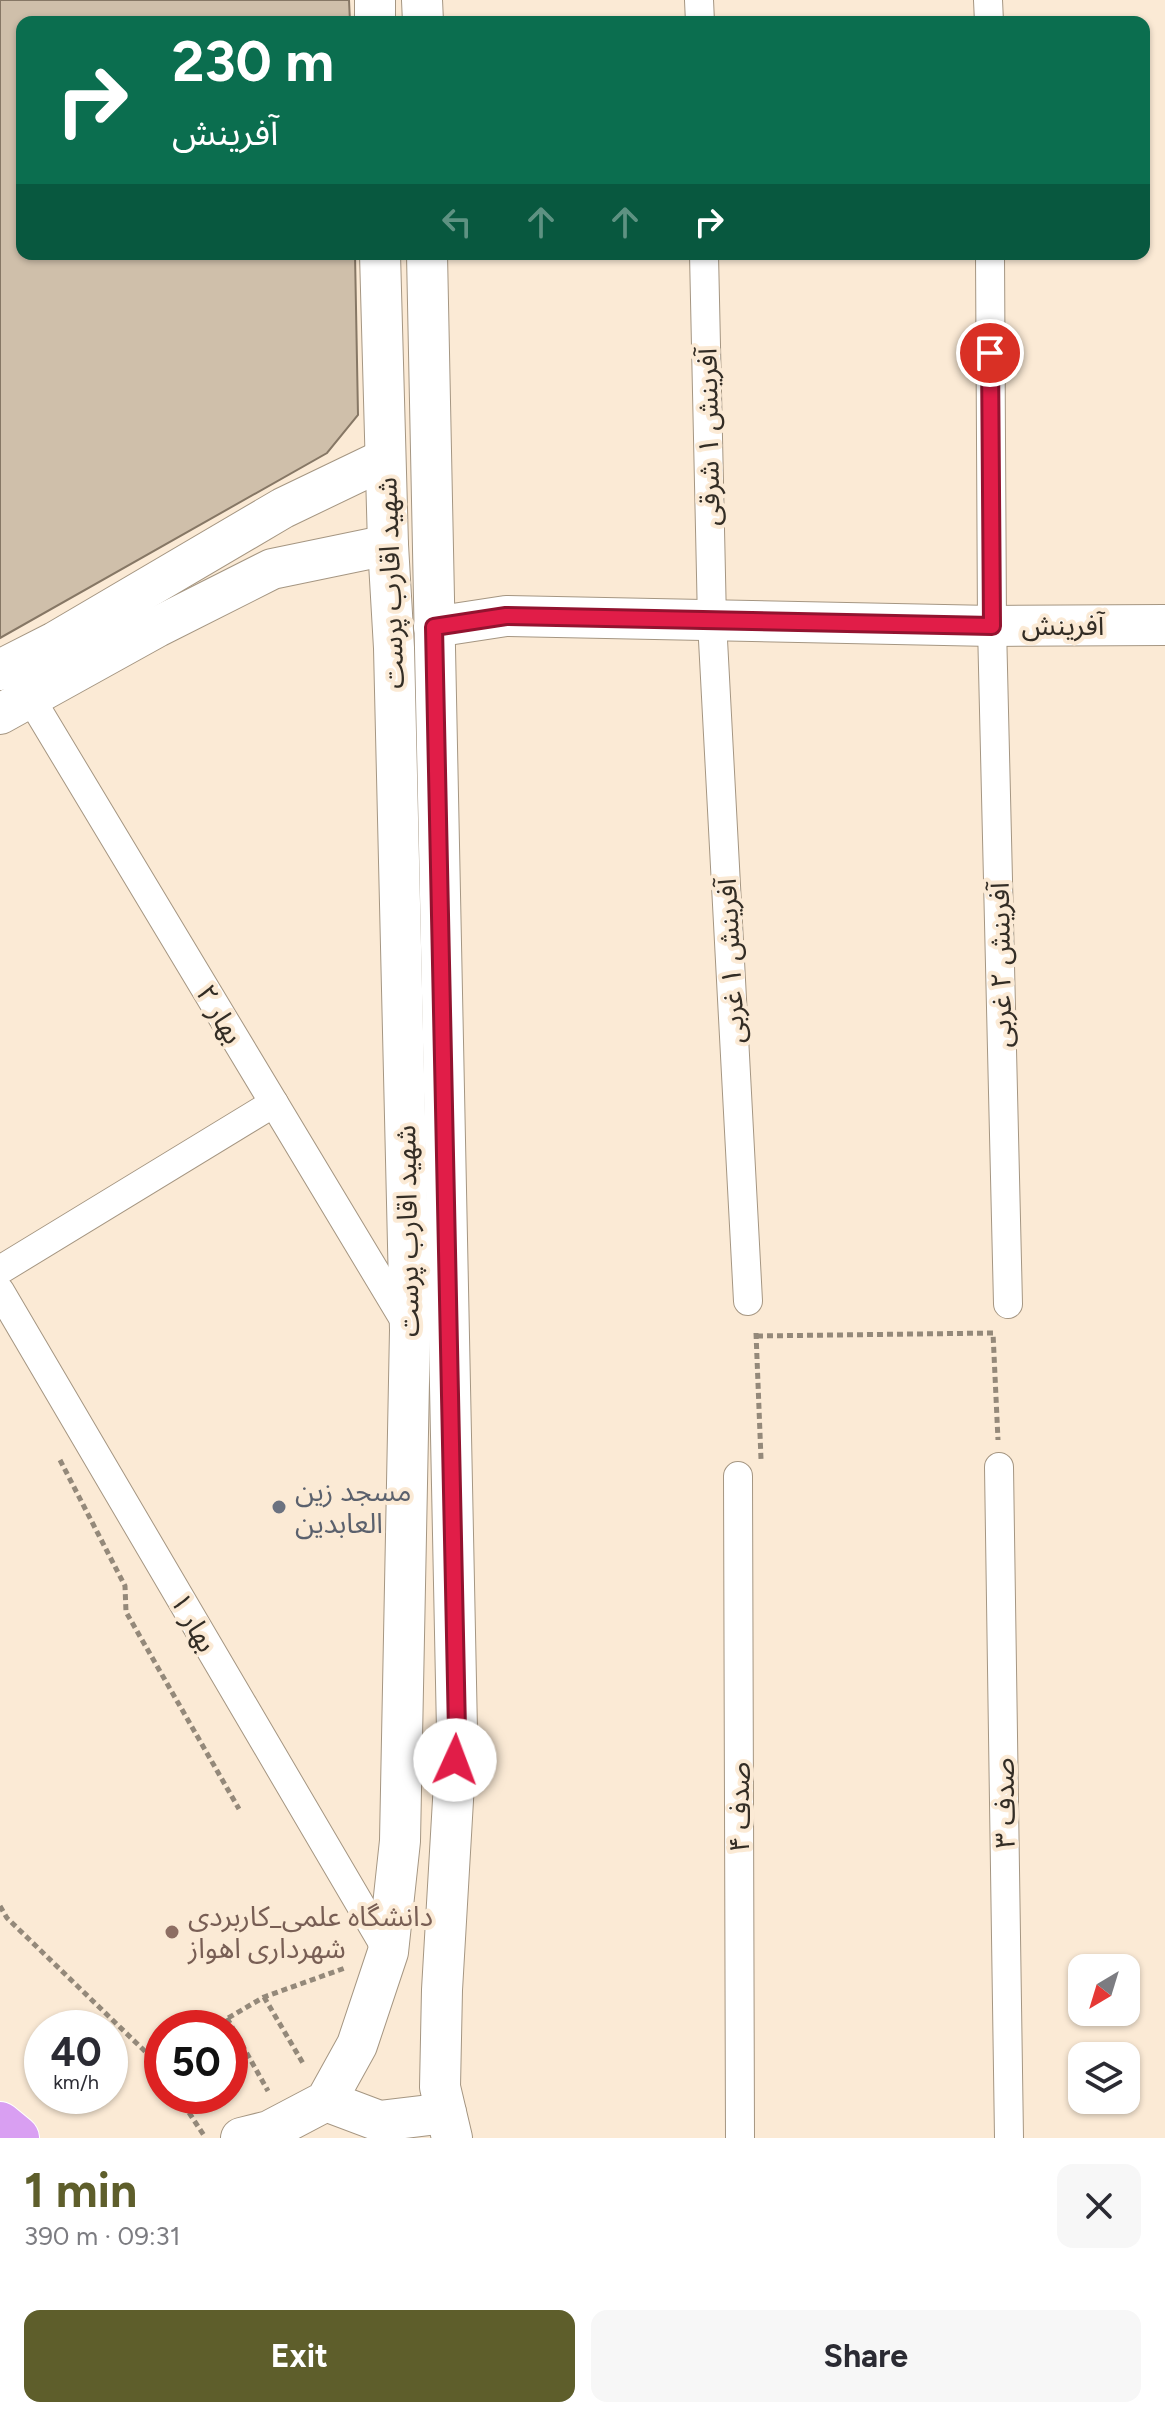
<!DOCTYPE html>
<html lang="en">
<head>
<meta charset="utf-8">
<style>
	body { margin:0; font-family:Figtree,"Noto Sans Arabic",sans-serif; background:#f7f7f7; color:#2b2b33; height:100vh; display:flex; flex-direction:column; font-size:30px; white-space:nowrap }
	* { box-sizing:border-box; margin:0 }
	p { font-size:26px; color:#7c7c81 }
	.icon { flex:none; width:44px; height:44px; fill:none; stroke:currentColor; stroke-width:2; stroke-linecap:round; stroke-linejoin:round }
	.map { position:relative; height:2138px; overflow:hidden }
	.panel { display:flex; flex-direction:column; background:#fff; flex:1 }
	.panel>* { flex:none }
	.top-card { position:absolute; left:16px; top:16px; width:1134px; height:244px; border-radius:16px; box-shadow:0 2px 6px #0004; background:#0b6e4f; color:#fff; overflow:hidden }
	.needle { width:52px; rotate:218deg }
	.fabs { position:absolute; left:1068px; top:1954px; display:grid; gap:16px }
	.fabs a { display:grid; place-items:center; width:72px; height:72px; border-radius:16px; background:#fff; box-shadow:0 2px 6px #0004; font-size:40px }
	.speed { position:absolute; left:24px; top:2010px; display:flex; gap:16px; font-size:40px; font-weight:700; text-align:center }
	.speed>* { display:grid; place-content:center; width:104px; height:104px; border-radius:50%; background:#fff; box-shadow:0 2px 6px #0004; line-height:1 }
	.speed small { font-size:20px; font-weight:400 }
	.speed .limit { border:12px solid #d22; background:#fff; color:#111 }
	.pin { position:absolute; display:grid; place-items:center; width:68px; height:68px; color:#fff; margin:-34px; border:4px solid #fff; border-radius:50%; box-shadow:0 2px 8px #0007 }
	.me { position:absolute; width:88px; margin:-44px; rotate:2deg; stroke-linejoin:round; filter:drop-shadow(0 0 6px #0008) }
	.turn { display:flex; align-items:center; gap:28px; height:168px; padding:0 24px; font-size:36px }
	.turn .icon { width:104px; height:104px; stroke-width:2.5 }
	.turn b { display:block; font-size:56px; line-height:68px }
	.lanes { display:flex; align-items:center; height:76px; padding:0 24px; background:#0003; justify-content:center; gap:40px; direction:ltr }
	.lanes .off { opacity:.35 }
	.round { display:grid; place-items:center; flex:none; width:84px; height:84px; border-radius:16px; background:#f7f7f7 }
	.summary { display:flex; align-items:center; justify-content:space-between; height:136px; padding:0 24px }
	h1 { font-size:48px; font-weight:700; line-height:60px; color:#5e5e2b }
	.button { display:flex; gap:16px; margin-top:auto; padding:16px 24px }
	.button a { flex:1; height:92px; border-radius:16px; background:#5e5e2b; color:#fff; font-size:32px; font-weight:700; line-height:92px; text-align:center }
	.button a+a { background:#f7f7f7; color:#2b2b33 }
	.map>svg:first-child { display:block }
</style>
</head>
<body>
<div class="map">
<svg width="1165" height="2138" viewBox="0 0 1165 2138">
	<rect width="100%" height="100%" fill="#fbead5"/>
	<path fill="#cfbfaa" stroke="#867765" stroke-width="2" d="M 0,0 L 349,0 L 350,22 L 22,22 L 22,254 L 355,254 L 358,415 L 327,453 L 0,638 Z"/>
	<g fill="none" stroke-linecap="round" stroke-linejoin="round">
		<g stroke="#a59682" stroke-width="30">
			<g id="street">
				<path d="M 699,0 L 700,22"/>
				<path d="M 988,0 L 989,22"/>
				<path d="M 704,254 L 712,621 L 748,1301"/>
				<path d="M 990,254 L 992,626 L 1008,1304"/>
				<path d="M 31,699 L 408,1326"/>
				<path d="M 0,1270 L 274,1103"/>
				<path d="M 0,1291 L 388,1952"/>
				<path d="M 999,1467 L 1009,2138"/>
				<path d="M 738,1476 L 740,2138"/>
			</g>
		</g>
		<g stroke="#a59682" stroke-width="42">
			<g id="secondary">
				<path d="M 375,0 L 375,22"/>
				<path d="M 422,0 L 423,22"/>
				<path d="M 427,254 L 457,1731 L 442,1990 L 440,2087 L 452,2138"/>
				<path d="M 434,627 L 506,616 L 992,626 L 1165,625"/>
				<path d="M 0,670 L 55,642 L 283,508 L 385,459"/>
				<path d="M 0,714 L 157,627 L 272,569 L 388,545"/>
				<path d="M 326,2101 L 379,2121 L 446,2113"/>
				<path d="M 241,2138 L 269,2131 L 326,2101 L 357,2045 L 388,1952 L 400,1841 L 410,1330 L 394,648 L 388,545 L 380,254"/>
			</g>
		</g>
		<g stroke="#fff" stroke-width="46">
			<path id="highway" d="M 0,2124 L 17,2138"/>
		</g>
		<g stroke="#94897a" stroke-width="5" stroke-dasharray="6 4" stroke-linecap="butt">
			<path d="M 756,1333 L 761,1459"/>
			<path d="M 757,1336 L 993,1333 L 998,1440"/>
			<path d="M 60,1460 L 125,1586 L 126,1612 L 239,1809"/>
			<path d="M 0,1906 L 7,1918 L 155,2061 L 162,2072"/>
			<path d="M 264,1997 L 304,2065"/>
			<path d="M 227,2018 L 268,2091"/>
			<path d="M 211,2028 L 264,1997 L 345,1968"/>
			<path d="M 178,2096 L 205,2137"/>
		</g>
		<use href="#street" stroke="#fff" stroke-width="28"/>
		<use href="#secondary" stroke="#fff" stroke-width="40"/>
		<use href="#highway" stroke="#d99ff2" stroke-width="44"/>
	</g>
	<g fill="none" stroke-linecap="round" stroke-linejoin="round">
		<g stroke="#92132f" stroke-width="20">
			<path id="route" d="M 455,1760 L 457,1731 L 434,627 L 506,616 L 992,626 L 990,353"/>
		</g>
		<use href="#route" stroke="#e11d48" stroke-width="14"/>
	</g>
	<circle fill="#6b7280" stroke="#fbead5" stroke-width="3" cx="279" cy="1507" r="8"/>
	<circle fill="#8d6e63" stroke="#fbead5" stroke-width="3" cx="172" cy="1932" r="8"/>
	<g text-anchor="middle" stroke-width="8" stroke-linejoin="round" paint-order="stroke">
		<g font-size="28" fill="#332d25" stroke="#fbead5">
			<text transform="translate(708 437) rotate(-91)" y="10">آفرینش ۱ شرقی</text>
			<text transform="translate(390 583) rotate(-92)" y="10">شهید اقارب پرست</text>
			<text x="1063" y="635">آفرینش</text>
			<text transform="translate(730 961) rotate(-93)" y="10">آفرینش ۱ غربی</text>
			<text transform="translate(1000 965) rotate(-91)" y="10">آفرینش ۲ غربی</text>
			<text transform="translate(220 1014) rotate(59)" y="10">بهار ۲</text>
			<text transform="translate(407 1231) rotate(-91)" y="10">شهید اقارب پرست</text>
			<text transform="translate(194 1622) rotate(60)" y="10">بهار ۱</text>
			<text transform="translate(1004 1803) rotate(-91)" y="10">صدف ۳</text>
			<text transform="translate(739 1807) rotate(-90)" y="10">صدف ۴</text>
		</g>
		<g font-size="28" fill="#5b616d" stroke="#fbead5" text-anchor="start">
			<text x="295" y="1501">مسجد زین<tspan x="295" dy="32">العابدین</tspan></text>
		</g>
		<g font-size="28" fill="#785e54" stroke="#fbead5" text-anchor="start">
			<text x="188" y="1926">دانشگاه علمی_کاربردی<tspan x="188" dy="32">شهرداری اهواز</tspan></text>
		</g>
	</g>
</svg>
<div class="fabs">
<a><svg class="needle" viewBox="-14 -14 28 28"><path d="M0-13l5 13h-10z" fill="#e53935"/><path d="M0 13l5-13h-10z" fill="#7c7c81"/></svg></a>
<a><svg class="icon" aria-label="layers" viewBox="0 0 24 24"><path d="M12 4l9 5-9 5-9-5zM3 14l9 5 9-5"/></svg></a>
</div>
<div class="speed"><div>40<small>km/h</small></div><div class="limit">50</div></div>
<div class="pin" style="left:990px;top:353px;background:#d93025"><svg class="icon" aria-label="arrive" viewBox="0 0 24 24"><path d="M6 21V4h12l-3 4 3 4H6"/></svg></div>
<svg class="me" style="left:455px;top:1760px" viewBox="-20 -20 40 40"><circle r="19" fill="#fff"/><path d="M0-13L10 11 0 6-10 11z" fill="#e11d48"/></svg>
<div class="top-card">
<div class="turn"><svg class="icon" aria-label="right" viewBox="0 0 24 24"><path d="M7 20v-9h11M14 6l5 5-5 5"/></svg><div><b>230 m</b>آفرینش</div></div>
<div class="lanes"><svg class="icon off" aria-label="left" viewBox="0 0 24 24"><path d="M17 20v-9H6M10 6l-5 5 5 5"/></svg><svg class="icon off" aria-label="ahead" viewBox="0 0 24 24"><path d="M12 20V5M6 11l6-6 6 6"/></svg><svg class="icon off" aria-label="ahead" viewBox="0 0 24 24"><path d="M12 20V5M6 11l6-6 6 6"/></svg><svg class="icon" aria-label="right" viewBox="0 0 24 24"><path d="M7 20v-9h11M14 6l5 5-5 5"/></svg></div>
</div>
</div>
<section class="panel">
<div class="summary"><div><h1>1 min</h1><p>390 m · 09:31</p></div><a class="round"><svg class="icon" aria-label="close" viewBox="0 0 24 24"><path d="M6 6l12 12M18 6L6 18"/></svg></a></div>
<div class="button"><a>Exit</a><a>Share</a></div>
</section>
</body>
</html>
